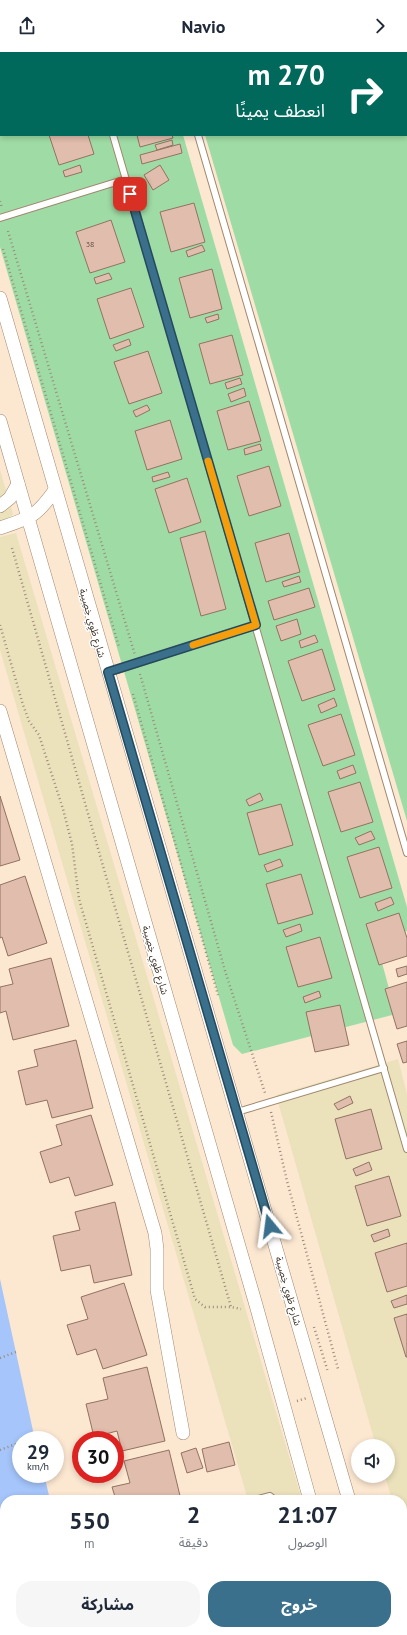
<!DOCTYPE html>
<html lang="ar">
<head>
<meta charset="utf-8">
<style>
	body { margin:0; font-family:"PT Sans","Noto Sans Arabic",sans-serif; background:#f6f6f7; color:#1f2937; direction:rtl; height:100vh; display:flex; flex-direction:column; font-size:15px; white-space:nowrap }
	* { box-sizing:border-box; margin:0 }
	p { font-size:13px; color:#747a83 }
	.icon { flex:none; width:22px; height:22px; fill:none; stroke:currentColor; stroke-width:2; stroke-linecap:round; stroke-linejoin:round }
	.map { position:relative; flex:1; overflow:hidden; direction:ltr }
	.sheet { position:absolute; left:0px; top:1443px; width:407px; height:140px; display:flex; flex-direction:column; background:#fff; border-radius:16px 16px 0 0; box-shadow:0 2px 6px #0003; direction:rtl }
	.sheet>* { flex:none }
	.hud { position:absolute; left:0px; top:0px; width:407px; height:84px; box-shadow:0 2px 6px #0003; direction:rtl; background:#00695c; color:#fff; overflow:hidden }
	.controls { position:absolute; left:351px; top:1387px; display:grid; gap:8px }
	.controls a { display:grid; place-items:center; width:44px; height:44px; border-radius:50%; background:#fff; box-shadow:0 2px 6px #0003; font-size:20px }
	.speed { position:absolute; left:12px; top:1379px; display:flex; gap:8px; font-size:20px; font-weight:700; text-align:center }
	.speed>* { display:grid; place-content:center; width:52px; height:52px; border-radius:50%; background:#fff; box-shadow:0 2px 6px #0003; line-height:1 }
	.speed small { font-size:10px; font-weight:400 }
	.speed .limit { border:6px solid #d22; background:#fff; color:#111 }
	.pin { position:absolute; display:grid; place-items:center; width:34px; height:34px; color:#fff; margin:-17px; border-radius:8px; box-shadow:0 2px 6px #0006 }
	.me { position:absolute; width:44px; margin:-22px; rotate:344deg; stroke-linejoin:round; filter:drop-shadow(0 0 3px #0008) }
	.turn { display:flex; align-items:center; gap:14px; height:84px; padding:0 16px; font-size:18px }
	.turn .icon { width:52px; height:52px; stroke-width:2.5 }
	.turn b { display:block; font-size:28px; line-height:34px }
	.eta { display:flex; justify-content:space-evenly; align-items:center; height:68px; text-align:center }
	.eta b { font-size:24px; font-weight:700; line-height:28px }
	.button { display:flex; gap:8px; margin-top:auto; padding:8px 16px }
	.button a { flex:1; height:46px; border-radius:16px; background:#3a708c; color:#fff; font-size:16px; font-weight:700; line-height:46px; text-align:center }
	.button a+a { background:#f6f6f7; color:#1f2937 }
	header { display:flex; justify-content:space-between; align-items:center; height:52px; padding:0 16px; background:#fff; font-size:18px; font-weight:700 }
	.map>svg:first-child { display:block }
</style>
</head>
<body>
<header><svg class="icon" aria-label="forward" viewBox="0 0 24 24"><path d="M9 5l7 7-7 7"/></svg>Navio<svg class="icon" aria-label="share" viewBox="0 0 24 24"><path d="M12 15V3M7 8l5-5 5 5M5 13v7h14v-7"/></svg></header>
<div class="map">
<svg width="407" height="1583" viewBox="0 0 407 1583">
	<rect width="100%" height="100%" fill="#fce7d1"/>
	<g fill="#9fdca5">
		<path d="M 0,0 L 159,0 L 1,1 L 1,83 L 183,83 L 407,855 L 407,879 L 376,889 L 396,962 L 242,1002 L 233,993 L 0,195 Z"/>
		<path d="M 181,0 L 407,0 L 407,769 L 205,83 L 406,83 L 406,1 Z"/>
	</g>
	<g fill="#ebe2bc">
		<path d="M 0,418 L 13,462 L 6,470 L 0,472 Z"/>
		<path d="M 16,481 L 302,1448 L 248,1448 L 0,598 L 0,485 Z"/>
		<path d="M 398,1007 L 407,1042 L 407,1502 L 402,1485 L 402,1448 L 392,1448 L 385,1424 L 388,1424 L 388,1394 L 376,1394 L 276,1043 Z"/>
		<path d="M 94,1578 L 307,1578 L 308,1583 L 95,1583 Z"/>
	</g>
	<path fill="#a5c5fb" d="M 0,1227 L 35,1388 L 21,1388 L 21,1422 L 44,1422 L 50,1448 L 5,1448 L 5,1578 L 78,1578 L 79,1583 L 0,1583 Z"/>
	<g fill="#e0bdac" stroke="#927263">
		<path d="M 49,83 L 88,83 L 94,102 L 59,113 Z"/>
		<path d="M 137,83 L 172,83 L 173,86 L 140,95 Z"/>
		<path d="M 172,88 L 173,93 L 157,98 L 155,93 Z"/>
		<path d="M 180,92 L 182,101 L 142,112 L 140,103 Z"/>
		<path d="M 80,113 L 82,120 L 65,125 L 63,119 Z"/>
		<path d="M 160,113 L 169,128 L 153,138 L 144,123 Z"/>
		<path d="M 194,151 L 205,190 L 171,200 L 160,160 Z"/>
		<path d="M 111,168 L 125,210 L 90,221 L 76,180 Z"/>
		<path d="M 202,193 L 205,199 L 188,205 L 186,199 Z"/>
		<path d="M 212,217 L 222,257 L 190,266 L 179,226 Z"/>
		<path d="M 109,221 L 112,227 L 96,232 L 94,226 Z"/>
		<path d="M 131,236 L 144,275 L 110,287 L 97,247 Z"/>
		<path d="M 218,262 L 219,267 L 207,271 L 205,266 Z"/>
		<path d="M 232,283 L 243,323 L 210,332 L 199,292 Z"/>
		<path d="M 129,287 L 131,293 L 116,299 L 113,293 Z"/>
		<path d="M 148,299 L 162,341 L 129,352 L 114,310 Z"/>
		<path d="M 240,326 L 242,332 L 227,337 L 225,331 Z"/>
		<path d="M 244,336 L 246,344 L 231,350 L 228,342 Z"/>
		<path d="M 249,349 L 261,389 L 228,398 L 217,359 Z"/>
		<path d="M 147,353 L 150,358 L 136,365 L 133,359 Z"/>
		<path d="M 170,368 L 182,407 L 147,418 L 135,379 Z"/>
		<path d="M 260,392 L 262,398 L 245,403 L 244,397 Z"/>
		<path d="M 269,414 L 281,454 L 249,464 L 237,424 Z"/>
		<path d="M 168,420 L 170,425 L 153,430 L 152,425 Z"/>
		<path d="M 187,426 L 201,470 L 169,481 L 155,437 Z"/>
		<path d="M 205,479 L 226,557 L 201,564 L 180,486 Z"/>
		<path d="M 289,481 L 300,520 L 266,530 L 255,491 Z"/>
		<path d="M 299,524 L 301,530 L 284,535 L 282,530 Z"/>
		<path d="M 309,536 L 315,555 L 274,568 L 268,549 Z"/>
		<path d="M 297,567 L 301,582 L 281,589 L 276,574 Z"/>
		<path d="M 315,583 L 318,590 L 301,596 L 299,589 Z"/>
		<path d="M 322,597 L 335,638 L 302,649 L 288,609 Z"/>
		<path d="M 334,646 L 337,654 L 321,661 L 318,653 Z"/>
		<path d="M 341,662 L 355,703 L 323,714 L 308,673 Z"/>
		<path d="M 353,713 L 356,721 L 340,727 L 337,719 Z"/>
		<path d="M 360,730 L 373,770 L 341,780 L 328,740 Z"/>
		<path d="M 260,741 L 263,748 L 249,754 L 246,748 Z"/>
		<path d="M 0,744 L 20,808 L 0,814 Z"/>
		<path d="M 281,752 L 293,793 L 259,803 L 247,761 Z"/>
		<path d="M 371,779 L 375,787 L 359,793 L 355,786 Z"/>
		<path d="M 379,795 L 392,836 L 360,846 L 347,805 Z"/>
		<path d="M 280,807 L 283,814 L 267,820 L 264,813 Z"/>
		<path d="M 301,822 L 313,862 L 278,872 L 266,832 Z"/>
		<path d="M 25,824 L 47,891 L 8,904 L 2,885 L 0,886 L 0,833 Z"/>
		<path d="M 391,845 L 394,852 L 378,859 L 375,851 Z"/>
		<path d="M 399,861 L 407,886 L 407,904 L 379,913 L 366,872 Z"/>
		<path d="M 300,872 L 302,879 L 286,885 L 283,878 Z"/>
		<path d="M 320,885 L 332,926 L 298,935 L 286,895 Z"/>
		<path d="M 51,906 L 69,974 L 13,988 L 6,959 L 0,961 L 0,935 L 13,932 L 9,917 Z"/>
		<path d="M 407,914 L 407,922 L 398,925 L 396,917 Z"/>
		<path d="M 407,930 L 407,974 L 397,977 L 385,937 Z"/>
		<path d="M 319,939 L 321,945 L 305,951 L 303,945 Z"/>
		<path d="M 340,953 L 349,993 L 315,1000 L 306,960 Z"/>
		<path d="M 76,988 L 93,1056 L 52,1066 L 47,1048 L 26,1053 L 18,1019 L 38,1014 L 34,998 Z"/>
		<path d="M 407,989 L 407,1010 L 403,1011 L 397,992 Z"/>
		<path d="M 350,1044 L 353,1051 L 338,1058 L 334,1052 Z"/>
		<path d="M 371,1057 L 382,1097 L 346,1107 L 335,1067 Z"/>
		<path d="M 91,1063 L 113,1133 L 75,1144 L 69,1125 L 50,1131 L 40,1100 L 62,1093 L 56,1073 Z"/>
		<path d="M 369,1110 L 372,1118 L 356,1124 L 353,1117 Z"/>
		<path d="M 389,1124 L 401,1164 L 367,1174 L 355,1134 Z"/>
		<path d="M 115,1150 L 132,1223 L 94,1231 L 90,1213 L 61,1219 L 53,1184 L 80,1178 L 75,1160 Z"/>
		<path d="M 388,1177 L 390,1184 L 374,1190 L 371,1183 Z"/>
		<path d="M 407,1191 L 407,1234 L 387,1240 L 375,1201 Z"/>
		<path d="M 124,1231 L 147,1303 L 103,1317 L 96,1297 L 77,1303 L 67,1273 L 88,1267 L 81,1245 Z"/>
		<path d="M 407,1243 L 407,1252 L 394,1256 L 391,1249 Z"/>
		<path d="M 407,1262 L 407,1305 L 406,1305 L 394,1266 Z"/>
		<path d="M 147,1315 L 165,1389 L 122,1399 L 117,1379 L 94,1385 L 86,1352 L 108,1347 L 103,1326 Z"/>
		<path d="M 229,1390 L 235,1413 L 207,1420 L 202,1397 Z"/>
		<path d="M 196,1396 L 203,1416 L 187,1421 L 181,1401 Z"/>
		<path d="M 169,1398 L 181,1448 L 116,1448 L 112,1435 L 130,1431 L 124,1409 Z"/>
		<path d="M 402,1483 L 406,1483 L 407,1488 L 407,1516 L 402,1519 Z"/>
	</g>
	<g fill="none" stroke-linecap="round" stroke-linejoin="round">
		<g stroke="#a0886e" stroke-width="8">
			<g id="service">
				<path d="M 88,0 L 88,1"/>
				<path d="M 174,0 L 174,1"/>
				<path d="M 113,83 L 407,1097"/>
				<path d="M 198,83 L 407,801"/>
				<path d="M 0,166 L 126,127"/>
				<path d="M 108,621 L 256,573"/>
				<path d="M 237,1060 L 384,1016"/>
				<path d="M 254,1448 L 270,1444 L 275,1448"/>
			</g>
		</g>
		<g stroke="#a0886e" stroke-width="14">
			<g id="minor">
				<path d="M 0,246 L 349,1448"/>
				<path d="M 0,369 L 256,1253 L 310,1448"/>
				<path d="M 0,454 L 10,446 L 18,432"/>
				<path d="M 0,476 C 30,466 36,465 55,438"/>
				<path d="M 0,659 L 155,1181 L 157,1197 L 157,1238 L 183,1381"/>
				<path d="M 347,1578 L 349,1583"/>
				<path d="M 387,1578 L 389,1583"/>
			</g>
		</g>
		<g stroke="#9a8b7a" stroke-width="2.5" stroke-dasharray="1 3" stroke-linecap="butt">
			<path d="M 0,149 L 2,156"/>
			<path d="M 8,179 L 135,603"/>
			<path d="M 3,197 L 119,595"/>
			<path d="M 12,496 L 103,814 L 231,1255"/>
			<path d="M 0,573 L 23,653 L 29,669 L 39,683 L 63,757 L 72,792 L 79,847 L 195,1247 L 205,1255 L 231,1255 L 241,1257"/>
			<path d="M 140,622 L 226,922 L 265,1041"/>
			<path d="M 133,642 L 218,943"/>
			<path d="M 271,1060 L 287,1129 L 338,1317"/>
			<path d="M 314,1275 L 328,1320"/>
			<path d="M 0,1306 L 16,1300"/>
			<path d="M 297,1349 L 307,1346"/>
			<path d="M 27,1388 L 35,1385"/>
			<path d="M 0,1398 L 21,1390"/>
		</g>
		<use href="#service" stroke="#fff" stroke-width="6"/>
		<use href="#minor" stroke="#fff" stroke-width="13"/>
	</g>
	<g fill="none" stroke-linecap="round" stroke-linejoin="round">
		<g stroke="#26495b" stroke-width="10">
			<path id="route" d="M 130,142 L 256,573 L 108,620 L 270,1174"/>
		</g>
		<use href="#route" stroke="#3a708c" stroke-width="7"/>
		<path stroke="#f59e0b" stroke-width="7" d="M 193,593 L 256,573 L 208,409"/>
	</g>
	<g text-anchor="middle" stroke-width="3" stroke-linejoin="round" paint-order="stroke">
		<g font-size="8" fill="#645347">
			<text x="90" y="195">38</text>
		</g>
		<g font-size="10" fill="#3a3025" stroke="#fff">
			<text transform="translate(93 571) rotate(74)" y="4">شارع طَوِي خِصِيبة</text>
			<text transform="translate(156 908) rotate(74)" y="4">شارع طَوِي خِصِيبة</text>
			<text transform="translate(289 1239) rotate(74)" y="4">شارع طَوِي خِصِيبة</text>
		</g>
	</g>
</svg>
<div class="controls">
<a><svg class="icon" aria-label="sound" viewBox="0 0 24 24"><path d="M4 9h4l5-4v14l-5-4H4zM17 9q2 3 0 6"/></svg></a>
</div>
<div class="speed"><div>29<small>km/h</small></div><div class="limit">30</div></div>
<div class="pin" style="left:130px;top:142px;background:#d93025"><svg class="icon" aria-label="arrive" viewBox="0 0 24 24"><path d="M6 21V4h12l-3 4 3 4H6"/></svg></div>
<svg class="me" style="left:270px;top:1174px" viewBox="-20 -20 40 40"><path d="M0-17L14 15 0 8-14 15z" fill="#3a708c" stroke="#fff" stroke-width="4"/></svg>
<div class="hud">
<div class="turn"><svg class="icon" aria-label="right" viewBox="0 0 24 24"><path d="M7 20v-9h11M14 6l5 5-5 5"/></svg><div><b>270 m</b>انعطف يمينًا</div></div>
</div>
<section class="sheet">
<div class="eta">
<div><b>21:07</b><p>الوصول</p></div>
<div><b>2</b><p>دقيقة</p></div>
<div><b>550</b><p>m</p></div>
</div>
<div class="button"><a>خروج</a><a>مشاركة</a></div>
</section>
</div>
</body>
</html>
